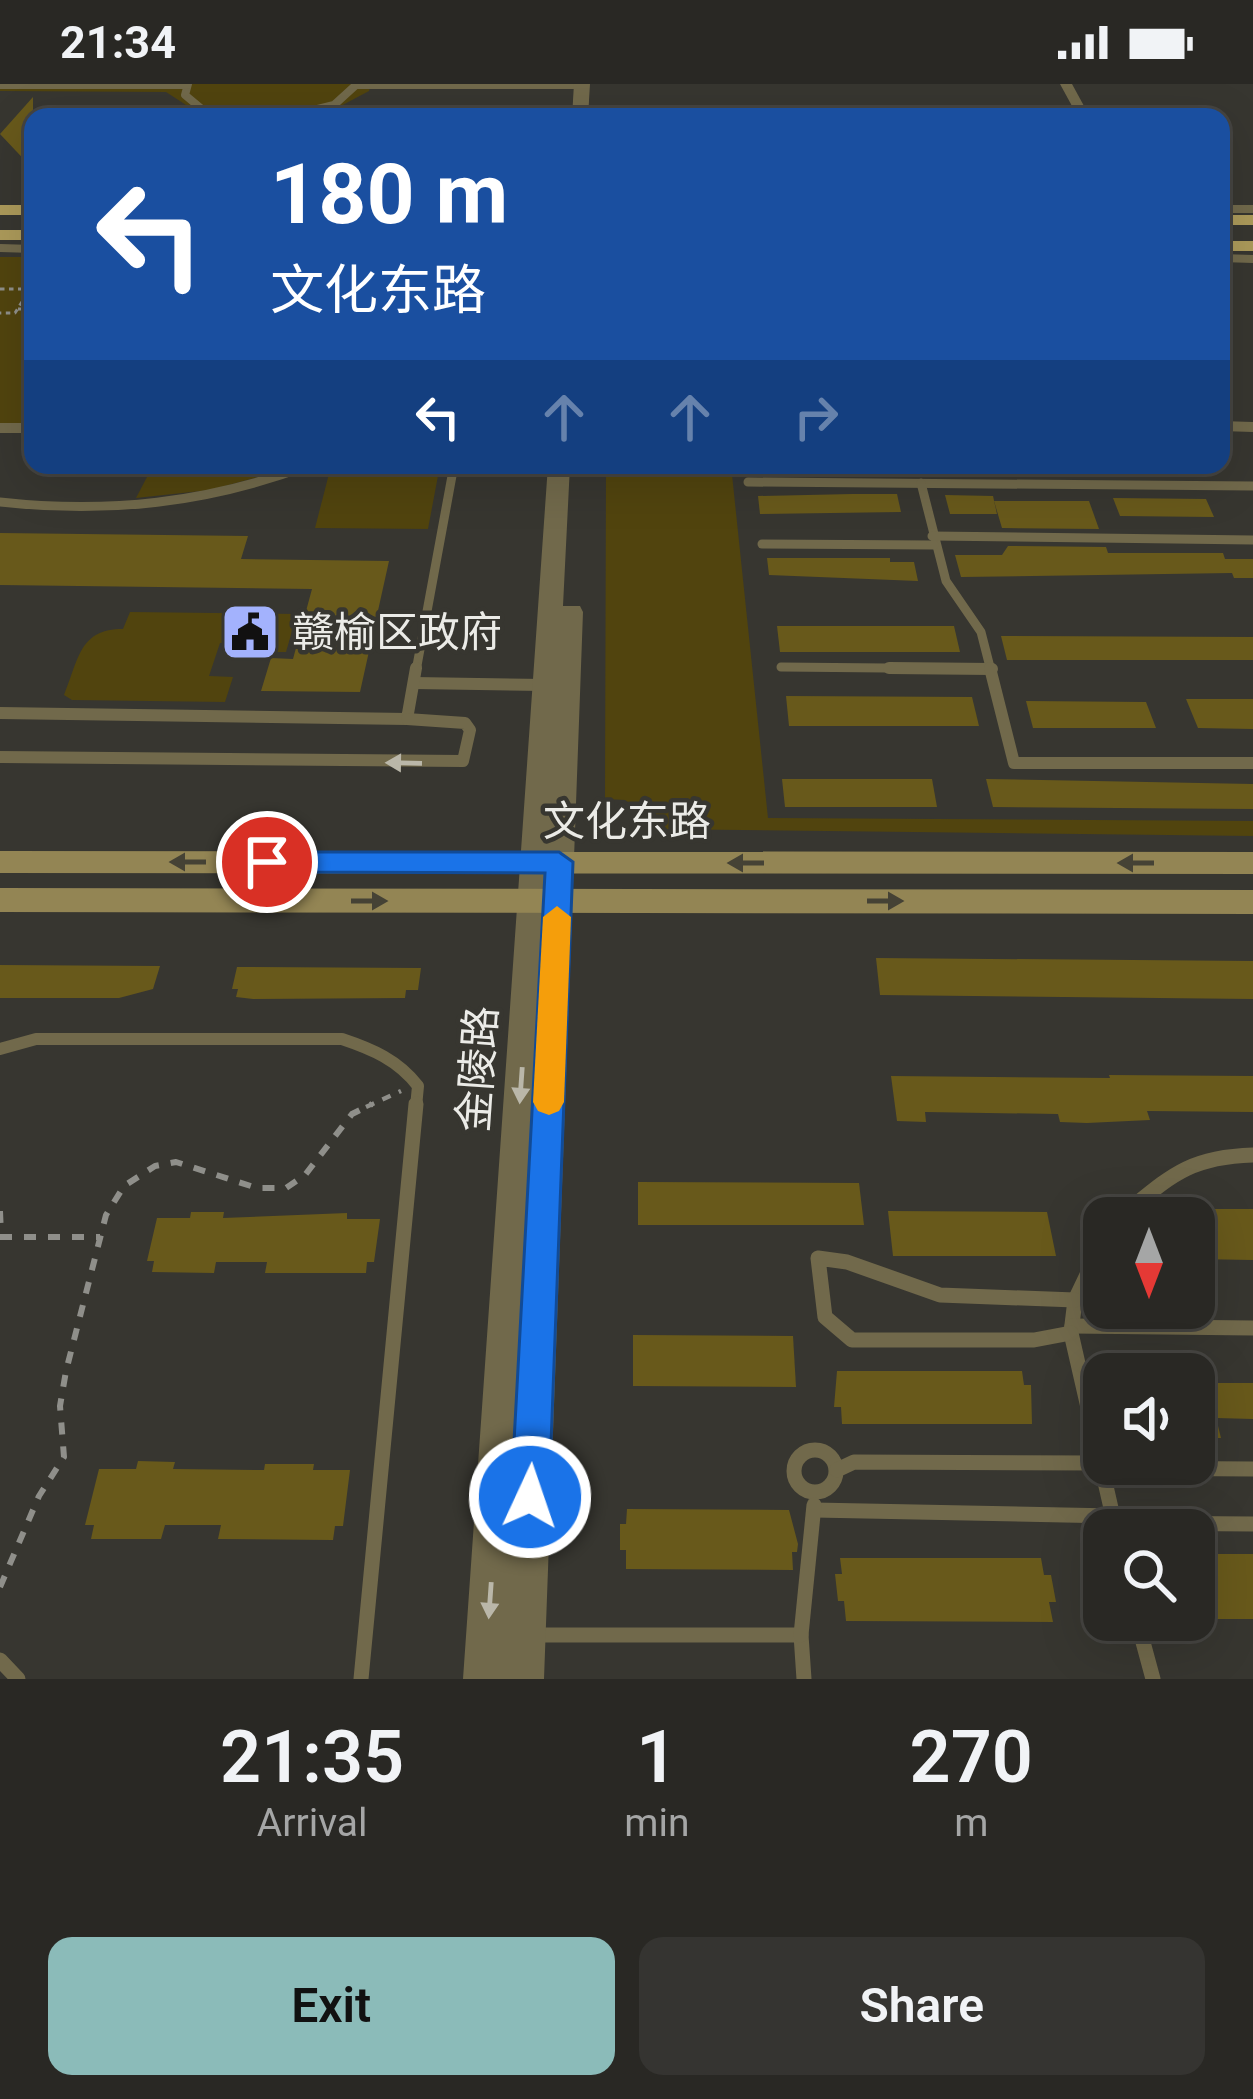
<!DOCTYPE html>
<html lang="en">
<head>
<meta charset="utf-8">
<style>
	body { margin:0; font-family:Roboto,"Noto Sans SC",sans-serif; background:#353431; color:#f1f3f6; height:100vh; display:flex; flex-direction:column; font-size:45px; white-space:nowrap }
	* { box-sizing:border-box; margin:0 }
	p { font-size:39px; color:#a5a6a6 }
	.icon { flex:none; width:66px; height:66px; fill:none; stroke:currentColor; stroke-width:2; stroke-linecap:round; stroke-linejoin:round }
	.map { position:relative; height:1595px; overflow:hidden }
	.drawer { display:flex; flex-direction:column; background:#292824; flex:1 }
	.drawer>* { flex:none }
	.banner { position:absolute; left:24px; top:24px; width:1206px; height:366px; border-radius:24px; box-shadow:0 12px 48px #0002,0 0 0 3px #454441; background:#1a4fa0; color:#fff; overflow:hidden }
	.needle { width:78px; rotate:180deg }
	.tools { position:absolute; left:1083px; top:1113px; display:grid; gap:24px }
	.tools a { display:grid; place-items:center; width:132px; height:132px; border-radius:24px; background:#292824; box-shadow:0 12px 48px #0002,0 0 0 3px #454441; font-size:60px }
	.pin { position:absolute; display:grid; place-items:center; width:102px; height:102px; color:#fff; margin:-51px; border:6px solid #fff; border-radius:50%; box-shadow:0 3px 12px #0007 }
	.me { position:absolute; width:132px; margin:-66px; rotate:3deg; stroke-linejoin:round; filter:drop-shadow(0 0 9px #0008) }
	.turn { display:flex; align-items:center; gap:42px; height:252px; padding:0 48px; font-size:54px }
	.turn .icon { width:156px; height:156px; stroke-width:2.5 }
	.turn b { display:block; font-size:84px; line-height:102px }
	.lanes { display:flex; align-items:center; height:114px; padding:0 48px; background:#0003; justify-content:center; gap:60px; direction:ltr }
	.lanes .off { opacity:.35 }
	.eta { display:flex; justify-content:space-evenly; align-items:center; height:204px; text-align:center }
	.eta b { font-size:72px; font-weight:600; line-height:84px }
	.action { display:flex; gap:24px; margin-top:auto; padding:24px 48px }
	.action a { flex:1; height:138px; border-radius:24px; background:#8bbbb9; color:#111; font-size:48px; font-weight:600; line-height:138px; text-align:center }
	.action a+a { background:#353431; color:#f1f3f6 }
	.status { display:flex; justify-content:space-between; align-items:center; height:84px; padding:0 60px; background:#292824; direction:ltr }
	.status svg { height:33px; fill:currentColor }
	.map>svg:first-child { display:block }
</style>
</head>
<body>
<div class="status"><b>21:34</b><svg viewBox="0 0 49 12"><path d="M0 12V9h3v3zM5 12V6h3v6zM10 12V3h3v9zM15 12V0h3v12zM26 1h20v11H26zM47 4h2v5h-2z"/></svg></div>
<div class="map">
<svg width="1253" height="1595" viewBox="0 0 1253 1595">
	<rect width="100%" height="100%" fill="#373630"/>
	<g fill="#51440e">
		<path d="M 0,0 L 371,0 L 369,7 L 320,33 L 195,33 L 197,28 L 166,8 L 0,7 Z"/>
		<path d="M 0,173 L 33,173 L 33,341 L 0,340 Z"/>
		<path d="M 227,381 L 302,381 L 210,406 L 136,414 L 147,393 Z"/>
		<path d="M 337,381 L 440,381 L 428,445 L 315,444 L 330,386 Z"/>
		<path d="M 606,381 L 731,381 L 768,734 L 1253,737 L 1253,752 L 651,745 L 652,733 L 625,716 L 605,715 Z"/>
		<path d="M 130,528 L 297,530 L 286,568 L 259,568 L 260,560 L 220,559 L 209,592 L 233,593 L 225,618 L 72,616 L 64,611 C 79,575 79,545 123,545 Z"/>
	</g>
	<g fill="#68591b">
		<path d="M 33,13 L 33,85 L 0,50 Z"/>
		<path d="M 852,410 L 897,410 L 901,428 L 760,430 L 758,412 Z"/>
		<path d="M 945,411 L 993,412 L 997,430 L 950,430 Z"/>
		<path d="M 1113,414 L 1206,415 L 1214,433 L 1120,432 Z"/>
		<path d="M 994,417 L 1089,417 L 1099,445 L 1002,444 Z"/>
		<path d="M 0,449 L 248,452 L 241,475 L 389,477 L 360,608 L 261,607 L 271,574 L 293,575 L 312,505 L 0,501 Z"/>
		<path d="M 1008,462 L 1106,463 L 1108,469 L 1223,469 L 1225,475 L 1253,475 L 1253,494 L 1234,494 L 1232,489 L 961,493 L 955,471 L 1002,471 Z"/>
		<path d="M 767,474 L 890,474 L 890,478 L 914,478 L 918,497 L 769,491 Z"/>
		<path d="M 777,542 L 954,542 L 960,568 L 780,568 Z"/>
		<path d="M 1001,552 L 1253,553 L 1253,576 L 1007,576 Z"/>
		<path d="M 786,612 L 972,613 L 979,642 L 789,642 Z"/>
		<path d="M 1186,615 L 1253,615 L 1253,645 L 1198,644 Z"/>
		<path d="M 1026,617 L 1146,618 L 1156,644 L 1033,644 Z"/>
		<path d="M 782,695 L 932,695 L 937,723 L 785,723 Z"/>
		<path d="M 986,695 L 1253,700 L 1253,725 L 993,723 Z"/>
		<path d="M 876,874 L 1253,877 L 1253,915 L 880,911 Z"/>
		<path d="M 0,881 L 160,882 L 153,905 L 119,914 L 0,914 Z"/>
		<path d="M 237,883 L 421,884 L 418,906 L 406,906 L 405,914 L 253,915 L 236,913 L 238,905 L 232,905 Z"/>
		<path d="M 1109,991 L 1253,992 L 1253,1028 L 1147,1027 L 1150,1036 L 1087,1039 L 1060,1038 L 1058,1030 L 925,1028 L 926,1038 L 897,1037 L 891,992 L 1110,994 Z"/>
		<path d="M 638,1098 L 859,1099 L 864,1141 L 638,1141 Z"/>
		<path d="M 1194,1125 L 1253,1125 L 1253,1176 L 1194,1175 Z"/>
		<path d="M 888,1127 L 1047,1128 L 1056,1172 L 893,1172 Z"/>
		<path d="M 191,1128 L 224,1128 L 223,1134 L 347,1129 L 347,1135 L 380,1135 L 374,1178 L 367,1178 L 366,1189 L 265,1189 L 267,1178 L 216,1178 L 214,1189 L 152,1188 L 154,1177 L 147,1177 L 157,1134 L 190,1134 Z"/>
		<path d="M 633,1251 L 793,1252 L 796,1303 L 633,1302 Z"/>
		<path d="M 837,1287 L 1022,1287 L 1024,1301 L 1031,1301 L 1032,1340 L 842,1340 L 841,1323 L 834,1323 Z"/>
		<path d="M 1194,1299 L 1253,1299 L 1253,1335 L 1216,1334 L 1221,1354 L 1194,1354 Z"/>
		<path d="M 138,1377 L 175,1378 L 173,1385 L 264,1386 L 265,1380 L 314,1380 L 313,1386 L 350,1386 L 343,1442 L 335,1442 L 333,1456 L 218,1455 L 221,1441 L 165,1441 L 161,1455 L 91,1455 L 94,1441 L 85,1441 L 99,1385 L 136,1385 Z"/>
		<path d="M 627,1425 L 789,1426 L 798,1460 L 797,1468 L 792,1468 L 793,1486 L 626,1485 L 626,1466 L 620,1466 L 620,1440 L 626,1440 Z"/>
		<rect x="1194" y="1470" width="59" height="65"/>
		<path d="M 840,1474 L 1041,1474 L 1044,1491 L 1051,1491 L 1056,1518 L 1049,1518 L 1053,1538 L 846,1537 L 844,1517 L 838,1517 L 835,1490 L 842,1490 Z"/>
	</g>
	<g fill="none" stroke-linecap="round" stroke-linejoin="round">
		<g stroke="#8f8f8a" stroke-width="3" stroke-dasharray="4.5 4.5" stroke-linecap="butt">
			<path d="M 0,205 L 30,205 L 15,229 L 0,229"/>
			<path d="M 18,225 L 33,225"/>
		</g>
		<path stroke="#8f8f8a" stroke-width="4.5" stroke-dasharray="9 9" stroke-linecap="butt" d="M 366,1023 L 401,1007"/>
		<g stroke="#8f8f8a" stroke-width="6" stroke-dasharray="12 12" stroke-linecap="butt">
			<path d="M 0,1127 L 1,1151"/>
			<path d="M 0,1153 L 100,1153"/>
			<path d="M 0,1503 L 39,1412 L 64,1373 L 60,1322 L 66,1287 L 106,1131 L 124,1102 L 155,1082 L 176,1078 L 257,1104 L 286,1104 L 305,1091 L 352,1030 L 372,1020"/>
		</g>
		<g stroke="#71694b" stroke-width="8">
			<path d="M 188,0 L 185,11 L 203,26 L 231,33"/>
			<path d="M 0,1 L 187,1"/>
			<path d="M 357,1 L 582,1"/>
			<path d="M 285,33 L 334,21 L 357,0"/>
		</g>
		<g stroke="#71694b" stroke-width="9">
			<path d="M 748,398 L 1253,402"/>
			<path d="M 921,399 L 946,497 L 981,548 L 991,587"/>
			<path d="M 0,418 C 108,430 208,419 309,381"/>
			<path d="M 932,452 L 1253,456"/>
			<path d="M 762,460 L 934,461"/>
			<path d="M 781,583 L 992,585"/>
			<path d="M 416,587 L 454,381"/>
		</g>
		<g stroke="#71694b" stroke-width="12">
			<path d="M 889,584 L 992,585"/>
			<path d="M 990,584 L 1014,679 L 1253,679"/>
			<path d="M 414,599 L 544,601"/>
			<path d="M 0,629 L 407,635 L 416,584"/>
			<path d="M 0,673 L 463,677 L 470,646 L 465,639 L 407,635"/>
			<path d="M 0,965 L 36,955 L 342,955 C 372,965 398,976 418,1002 L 416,1023"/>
		</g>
		<g stroke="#71694b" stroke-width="15">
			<path d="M 1119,1134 C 1169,1094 1186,1073 1253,1071"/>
			<path d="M 1104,1155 L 1075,1216 L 1071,1249 L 1116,1446"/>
			<path d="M 1072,1242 L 1253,1244"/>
			<path d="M 1071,1249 L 1034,1256 L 852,1256 L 825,1233 L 818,1174 L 847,1178 L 940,1211 L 1075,1216"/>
			<circle cx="815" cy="1387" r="21"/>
			<path d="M 1102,1384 L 1253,1385"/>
			<path d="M 837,1386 L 854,1378 L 1101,1379"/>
			<path d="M 814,1426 L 1113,1432"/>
			<path d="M 1115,1439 L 1253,1440"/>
			<path d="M 1137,1536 L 1153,1595"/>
			<path d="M 534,1551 L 801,1551 L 804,1595"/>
			<path d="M 801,1551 L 814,1421"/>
			<path d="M 0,1576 L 18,1595"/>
			<path d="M 361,1595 L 416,1020"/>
		</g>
		<g fill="#71694b" fill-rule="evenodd">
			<path d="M 1060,0 L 1072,0 L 1090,33 L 1078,33 Z"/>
			<rect x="1221" y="121" width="32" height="8"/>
			<path d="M 0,160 L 33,161 L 33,169 L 0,168 Z"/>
			<path d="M 1221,170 L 1253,171 L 1253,179 L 1221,178 Z"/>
			<path d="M 1221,337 L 1253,338 L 1253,348 L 1221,347 Z"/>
			<rect x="0" y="339" width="33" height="10"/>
		</g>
		<g fill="#71694b" fill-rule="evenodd">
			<path d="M 574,0 L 590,0 L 588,33 L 572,33 Z"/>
			<path d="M 548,381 L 570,381 L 563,522 L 580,522 L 583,528 L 544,1595 L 463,1595 Z"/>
		</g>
		<g fill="#938554" fill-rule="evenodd">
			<path d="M 0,767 L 1253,768 L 1253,790 L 0,789 Z"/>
			<path d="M 0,804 L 1253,806 L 1253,830 L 0,828 Z"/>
		</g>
		<g fill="#ac9a5a" fill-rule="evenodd">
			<rect x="0" y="121" width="33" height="10"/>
			<rect x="1221" y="131" width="32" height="10"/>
			<rect x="0" y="146" width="33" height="10"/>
			<rect x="1221" y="157" width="32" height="10"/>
		</g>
	</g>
	<defs><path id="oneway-solid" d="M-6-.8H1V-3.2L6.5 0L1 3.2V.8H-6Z" transform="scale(3)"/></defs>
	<g fill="#bab7a9">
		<use href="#oneway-solid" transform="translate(404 679) rotate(-179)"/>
		<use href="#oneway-solid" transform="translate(521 1001) rotate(94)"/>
		<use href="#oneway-solid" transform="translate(490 1516) rotate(94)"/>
	</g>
	<g fill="#454235">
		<use href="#oneway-solid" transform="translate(188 778) rotate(-180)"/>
		<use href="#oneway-solid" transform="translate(746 779) rotate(-180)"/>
		<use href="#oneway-solid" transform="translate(1136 779) rotate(-180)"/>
		<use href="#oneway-solid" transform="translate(369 817)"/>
		<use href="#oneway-solid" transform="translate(885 817)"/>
	</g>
	<path fill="#1a73e8" stroke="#114b97" stroke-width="3" d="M 267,768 L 559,768 L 573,778 L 549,1413 L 543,1426 L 530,1432 L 517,1426 L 511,1413 L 545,789 L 267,788 L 254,778 Z"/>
	<path fill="#f59e0b" d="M 557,822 L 571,833 L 564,1018 L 559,1027 L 549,1031 L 538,1027 L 533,1018 L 543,833 Z"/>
	<defs>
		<g id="civic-square" transform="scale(3)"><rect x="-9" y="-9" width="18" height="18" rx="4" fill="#a3b2fd" stroke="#373630"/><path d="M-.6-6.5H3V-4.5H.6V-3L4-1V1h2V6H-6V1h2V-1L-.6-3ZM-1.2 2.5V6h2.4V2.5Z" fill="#111"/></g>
	</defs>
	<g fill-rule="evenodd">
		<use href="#civic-square" x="250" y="548"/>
	</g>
	<g text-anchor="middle" stroke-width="9" stroke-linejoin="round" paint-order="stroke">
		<g font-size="42" fill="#ebebe7" stroke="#373630" text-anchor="start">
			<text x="292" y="563">赣榆区政府</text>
		</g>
		<g font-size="42" fill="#ebebe7" stroke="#373630">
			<text x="627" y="752">文化东路</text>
			<text transform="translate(477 985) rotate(-86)" y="15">金陵路</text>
		</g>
	</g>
</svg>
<div class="tools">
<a><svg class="needle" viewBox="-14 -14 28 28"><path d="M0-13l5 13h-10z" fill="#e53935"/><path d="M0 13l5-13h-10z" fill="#a5a6a6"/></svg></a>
<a><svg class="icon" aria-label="sound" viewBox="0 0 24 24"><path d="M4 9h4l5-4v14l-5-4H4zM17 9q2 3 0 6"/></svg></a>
<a><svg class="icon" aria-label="search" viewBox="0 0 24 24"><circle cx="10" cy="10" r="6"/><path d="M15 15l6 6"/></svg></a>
</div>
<div class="pin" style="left:267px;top:778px;background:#d93025"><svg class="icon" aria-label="arrive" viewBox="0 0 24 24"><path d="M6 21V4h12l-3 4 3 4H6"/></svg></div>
<svg class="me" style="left:530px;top:1413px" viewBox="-20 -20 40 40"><circle r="17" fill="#1a73e8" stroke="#fff" stroke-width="3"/><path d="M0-11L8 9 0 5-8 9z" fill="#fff"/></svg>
<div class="banner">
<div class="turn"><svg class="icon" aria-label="left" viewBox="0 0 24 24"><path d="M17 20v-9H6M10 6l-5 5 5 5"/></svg><div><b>180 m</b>文化东路</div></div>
<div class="lanes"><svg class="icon" aria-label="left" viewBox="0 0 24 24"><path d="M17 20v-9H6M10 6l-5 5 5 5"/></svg><svg class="icon off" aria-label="ahead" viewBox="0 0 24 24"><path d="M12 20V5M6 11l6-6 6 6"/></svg><svg class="icon off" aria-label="ahead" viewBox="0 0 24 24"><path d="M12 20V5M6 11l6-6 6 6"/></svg><svg class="icon off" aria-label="right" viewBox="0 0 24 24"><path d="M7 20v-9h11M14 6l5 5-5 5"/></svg></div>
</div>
</div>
<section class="drawer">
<div class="eta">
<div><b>21:35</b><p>Arrival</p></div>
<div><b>1</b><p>min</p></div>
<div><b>270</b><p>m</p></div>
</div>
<div class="action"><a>Exit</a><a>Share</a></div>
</section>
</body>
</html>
